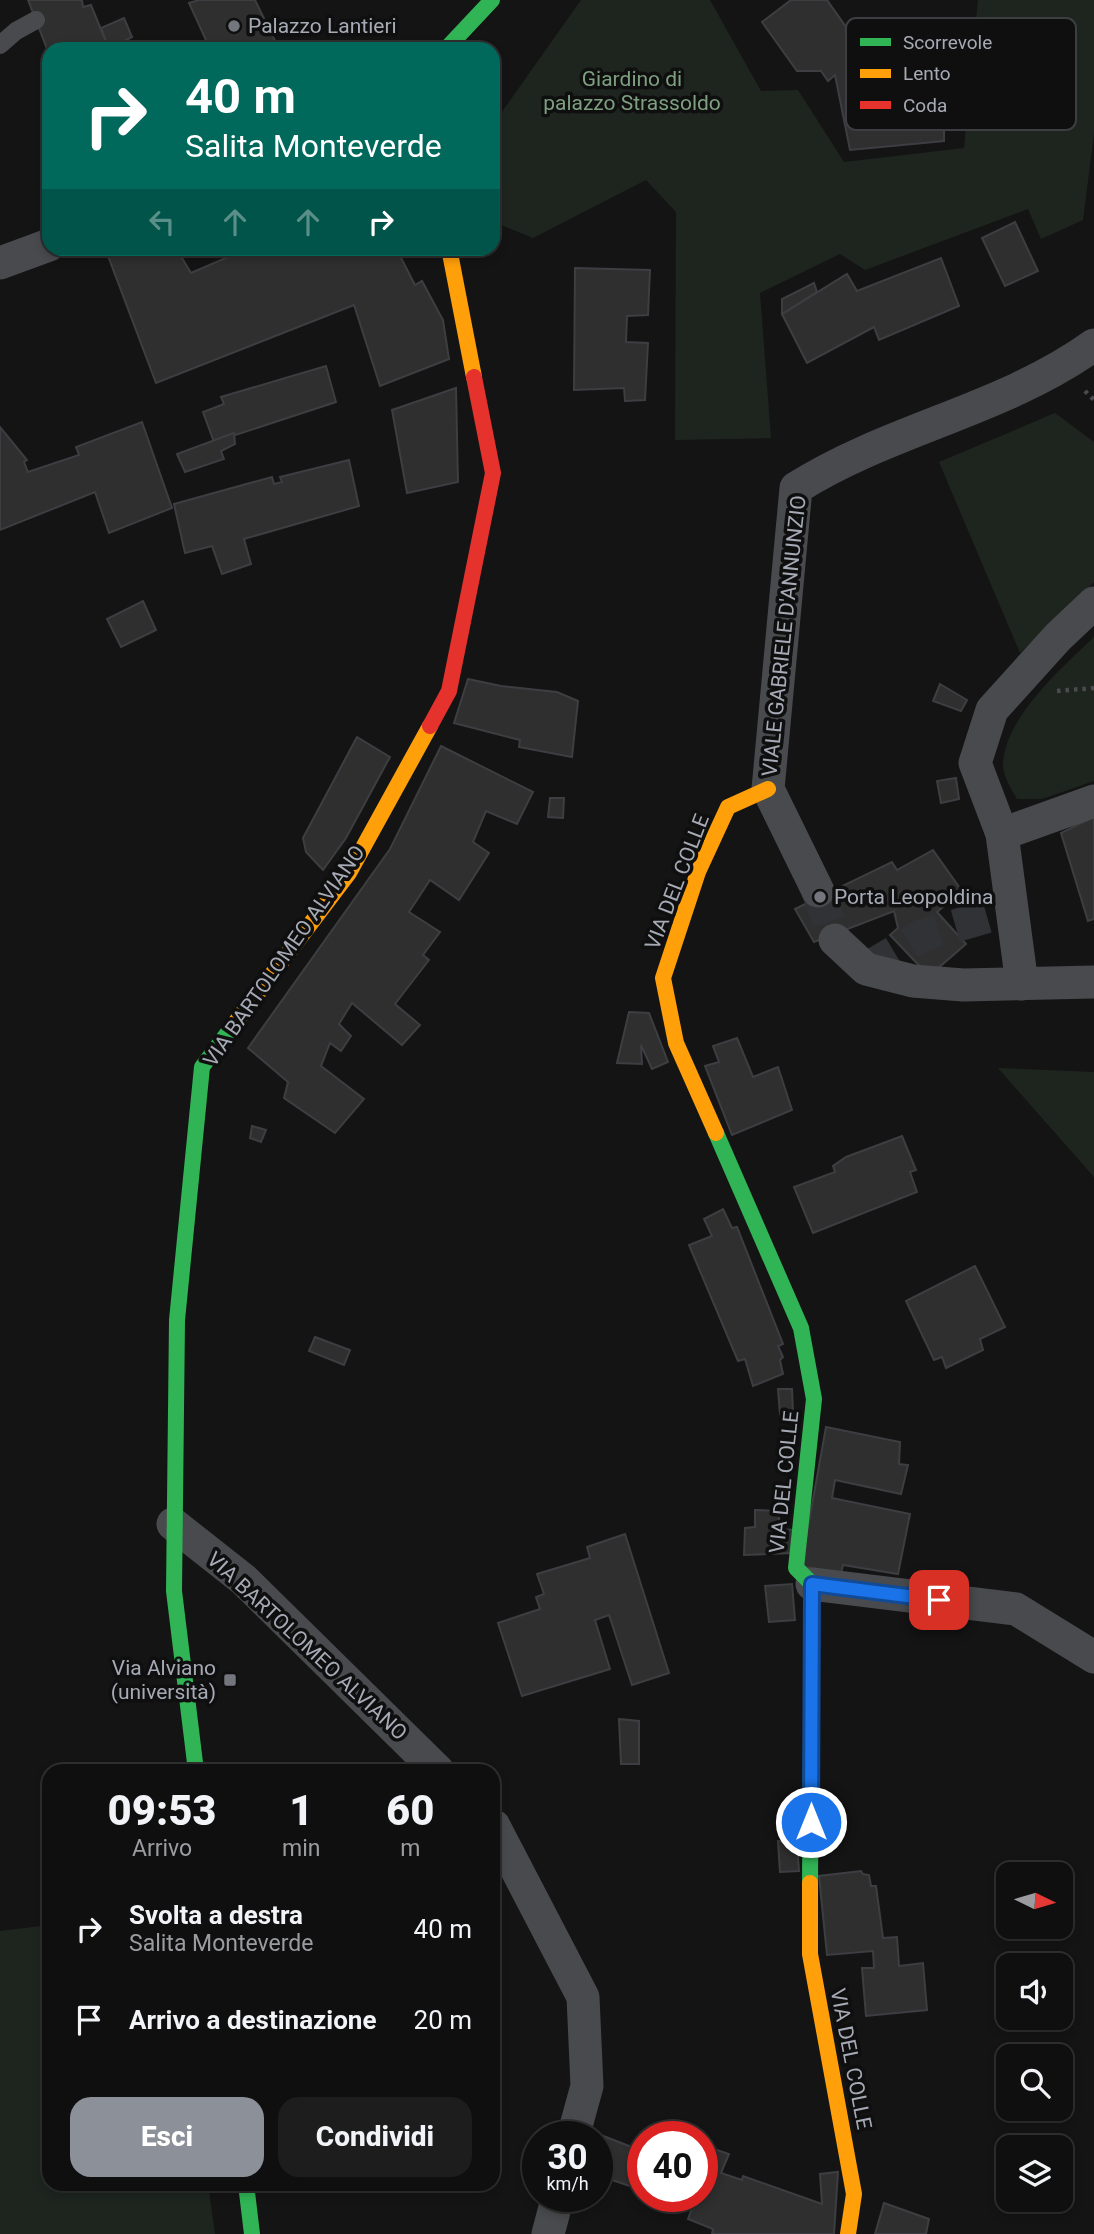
<!DOCTYPE html>
<html lang="it">
<head>
<meta charset="utf-8">
<style>
	body { margin:0; font-family:Roboto,sans-serif; background:#1d1d1e; color:#f1f3f6; height:100vh; display:flex; flex-direction:column; font-size:26px; white-space:nowrap }
	* { box-sizing:border-box; margin:0 }
	p { font-size:23px; color:#9b9c9f }
	.icon { flex:none; width:38px; height:38px; fill:none; stroke:currentColor; stroke-width:2; stroke-linecap:round; stroke-linejoin:round }
	.map { position:relative; flex:1; overflow:hidden }
	.panel { position:absolute; left:42px; top:1764px; width:458px; height:427px; display:flex; flex-direction:column; background:#0f0f10; border-radius:21px; box-shadow:0 4px 10px #0003,0 0 0 2px #2f2f30 }
	.panel>* { flex:none }
	.guide { position:absolute; left:42px; top:42px; width:458px; height:214px; border-radius:21px; box-shadow:0 4px 10px #0003,0 0 0 2px #2f2f30; background:#00695c; color:#fff; overflow:hidden }
	.needle { width:46px; rotate:95deg }
	.buttons { position:absolute; left:996px; top:1862px; display:grid; gap:14px }
	.buttons a { display:grid; place-items:center; width:77px; height:77px; border-radius:14px; background:#0f0f10; box-shadow:0 4px 10px #0003,0 0 0 2px #2f2f30; font-size:35px }
	.speed { position:absolute; left:522px; top:2121px; display:flex; gap:14px; font-size:35px; font-weight:700; text-align:center }
	.speed>* { display:grid; place-content:center; width:91px; height:91px; border-radius:50%; background:#0f0f10; box-shadow:0 4px 10px #0003,0 0 0 2px #2f2f30; line-height:1 }
	.speed small { font-size:18px; font-weight:400 }
	.speed .limit { border:10px solid #d22; background:#fff; color:#111 }
	.pin { position:absolute; display:grid; place-items:center; width:60px; height:60px; color:#fff; margin:-30px; border-radius:14px; box-shadow:0 4px 10px #0006 }
	.me { position:absolute; width:77px; margin:-38px; rotate:0deg; stroke-linejoin:round; filter:drop-shadow(0 0 5px #0008) }
	.turn { display:flex; align-items:center; gap:24px; height:147px; padding:0 28px; font-size:32px }
	.turn .icon { width:91px; height:91px; stroke-width:2.5 }
	.turn b { display:block; font-size:49px; line-height:60px }
	.lanes { display:flex; align-items:center; height:66px; padding:0 28px; background:#0003; justify-content:center; gap:35px; direction:ltr }
	.lanes .off { opacity:.35 }
	.eta { display:flex; justify-content:space-evenly; align-items:center; height:119px; text-align:center }
	.eta b { font-size:42px; font-weight:800; line-height:49px }
	.button { display:flex; gap:14px; margin-top:auto; padding:14px 28px }
	.button a { flex:1; height:80px; border-radius:21px; background:#8c9099; color:#fff; font-size:28px; font-weight:800; line-height:80px; text-align:center }
	.button a+a { background:#1d1d1e; color:#f1f3f6 }
	ul { padding:0; list-style:none }
	li { display:flex; align-items:center; gap:21px; height:91px; padding:0 28px }
	li div { flex:1 }
	li b { display:block; font-size:26px }
	li em { font-style:normal }
	.map>svg:first-child { display:block }
</style>
</head>
<body>
<div class="map">
<svg width="1094" height="2234" viewBox="0 0 1094 2234">
	<rect width="100%" height="100%" fill="#141415"/>
	<g fill="#1e251f">
		<path d="M 581,0 L 710,0 L 761,91 L 798,90 L 844,162 L 964,148 L 978,0 L 1094,0 L 1094,134 L 1083,220 L 1041,239 L 1028,209 L 865,270 L 840,254 L 760,293 L 771,438 L 675,440 L 676,212 L 646,180 L 533,238 L 501,225 L 494,195 L 494,123 Z"/>
		<path d="M 1055,413 L 1094,442 L 1094,582 L 1020,653 L 939,462 Z"/>
		<path d="M 1094,637 L 1094,781 L 1042,799 L 1017,799 C 1011,789 1003,776 1003,764 C 1005,717 1063,667 1094,637 Z"/>
		<path d="M 998,1068 L 1094,1072 L 1094,1177 Z"/>
		<path d="M 49,1925 L 49,2184 L 208,2184 L 215,2234 L 0,2234 L 0,1931 Z"/>
	</g>
	<g fill="#2f2f30" stroke="#3d3e41" stroke-width="2">
		<path d="M 28,0 L 82,0 L 83,7 L 91,5 L 109,49 L 49,49 L 49,54 Z"/>
		<path d="M 199,0 L 255,0 L 279,49 L 210,49 L 189,3 Z"/>
		<path d="M 791,0 L 827,0 L 856,41 L 871,30 L 888,56 L 944,50 L 950,105 L 955,110 L 951,124 L 944,126 L 944,141 L 850,150 L 835,75 L 828,81 L 821,71 L 797,71 L 762,22 Z"/>
		<path d="M 124,18 L 132,37 L 109,49 L 101,28 Z"/>
		<path d="M 1015,222 L 1038,271 L 1005,286 L 982,238 Z"/>
		<path d="M 105,248 L 176,248 L 191,273 L 249,248 L 396,248 L 415,285 L 422,281 L 443,320 L 449,359 L 380,386 L 354,305 L 156,383 Z"/>
		<path d="M 941,258 L 959,306 L 879,340 L 874,327 L 807,363 L 782,314 L 847,274 L 857,291 Z"/>
		<path d="M 575,268 L 650,270 L 648,315 L 627,316 L 626,342 L 648,343 L 645,400 L 625,401 L 624,388 L 574,390 Z"/>
		<path d="M 814,283 L 817,292 L 782,314 L 782,299 Z"/>
		<path d="M 326,366 L 336,402 L 214,442 L 203,412 L 224,404 L 221,397 Z"/>
		<path d="M 456,388 L 458,482 L 407,493 L 392,410 Z"/>
		<path d="M 142,422 L 172,508 L 109,533 L 95,492 L 0,530 L 0,427 L 27,460 L 24,462 L 28,472 L 79,455 L 76,447 Z"/>
		<path d="M 234,433 L 235,444 L 221,451 L 224,459 L 185,472 L 177,454 Z"/>
		<path d="M 349,460 L 359,506 L 244,539 L 251,564 L 222,574 L 212,546 L 185,553 L 174,504 L 272,477 L 274,484 L 282,482 L 280,477 Z"/>
		<path d="M 143,601 L 156,630 L 121,647 L 107,619 Z"/>
		<path d="M 468,679 L 501,686 L 557,692 L 578,701 L 572,757 L 519,747 L 520,740 L 454,723 Z"/>
		<path d="M 940,684 L 967,700 L 961,711 L 933,701 Z"/>
		<path d="M 357,737 L 390,757 L 346,838 L 323,870 L 306,852 L 303,838 Z"/>
		<path d="M 441,746 L 533,792 L 517,824 L 486,811 L 473,842 L 489,853 L 459,900 L 430,880 L 409,912 L 440,932 L 423,955 L 429,960 L 395,1004 L 420,1025 L 402,1045 L 352,1003 L 339,1024 L 351,1036 L 341,1051 L 330,1043 L 321,1066 L 364,1099 L 335,1133 L 284,1098 L 288,1082 L 248,1048 L 390,849 Z"/>
		<path d="M 956,778 L 959,799 L 941,803 L 937,781 Z"/>
		<path d="M 550,798 L 564,798 L 563,818 L 548,817 Z"/>
		<path d="M 1094,817 L 1094,919 L 1088,921 L 1061,833 Z"/>
		<path d="M 933,850 L 962,891 L 937,912 L 966,944 L 929,976 L 890,935 L 898,928 L 894,911 L 814,942 L 795,909 L 892,862 L 897,870 Z"/>
		<path d="M 629,1012 L 649,1013 L 668,1062 L 652,1069 L 641,1045 L 642,1064 L 617,1063 Z"/>
		<path d="M 737,1038 L 753,1077 L 778,1067 L 792,1110 L 732,1135 L 705,1066 L 719,1062 L 713,1046 Z"/>
		<path d="M 252,1126 L 266,1130 L 261,1142 L 250,1138 Z"/>
		<path d="M 902,1136 L 916,1170 L 910,1172 L 917,1192 L 813,1233 L 794,1187 L 835,1172 L 833,1166 L 846,1157 Z"/>
		<path d="M 723,1209 L 732,1228 L 737,1227 L 783,1344 L 778,1346 L 783,1357 L 780,1360 L 783,1374 L 753,1386 L 745,1359 L 738,1361 L 689,1245 L 712,1236 L 704,1219 Z"/>
		<path d="M 975,1266 L 1005,1327 L 980,1339 L 983,1350 L 946,1368 L 942,1357 L 934,1360 L 906,1301 Z"/>
		<path d="M 315,1337 L 350,1350 L 344,1365 L 309,1351 Z"/>
		<path d="M 778,1389 L 792,1389 L 793,1412 L 780,1414 Z"/>
		<path d="M 826,1427 L 900,1442 L 899,1464 L 908,1465 L 901,1494 L 835,1480 L 832,1498 L 910,1514 L 898,1574 L 843,1565 L 841,1574 L 801,1566 Z"/>
		<path d="M 755,1510 L 779,1511 L 779,1529 L 793,1530 L 793,1553 L 744,1555 L 745,1528 L 755,1527 Z"/>
		<path d="M 625,1534 L 669,1673 L 632,1685 L 609,1615 L 595,1620 L 610,1669 L 522,1696 L 498,1623 L 540,1609 L 536,1597 L 544,1594 L 537,1574 L 590,1558 L 587,1547 Z"/>
		<path d="M 792,1584 L 795,1620 L 769,1622 L 765,1586 Z"/>
		<path d="M 619,1719 L 639,1721 L 639,1764 L 621,1764 Z"/>
		<path d="M 778,1841 L 797,1843 L 799,1871 L 780,1872 Z"/>
		<path d="M 861,1871 L 863,1874 L 869,1875 L 871,1886 L 876,1886 L 883,1938 L 897,1937 L 899,1966 L 923,1963 L 927,2010 L 866,2016 L 862,1968 L 874,1968 L 873,1951 L 827,1955 L 819,1876 Z"/>
		<path d="M 593,2132 L 642,2151 L 642,2190 L 597,2175 L 597,2137 L 592,2137 Z"/>
		<path d="M 702,2145 L 729,2154 L 721,2173 L 742,2180 L 743,2176 L 822,2204 L 820,2174 L 838,2172 L 834,2234 L 712,2234 L 713,2229 L 688,2219 L 692,2208 L 660,2196 L 702,2196 Z"/>
		<path d="M 884,2203 L 929,2219 L 926,2234 L 875,2234 Z"/>
	</g>
	<g fill="none" stroke-linecap="round" stroke-linejoin="round">
		<g stroke="#313235" stroke-width="33" stroke-dasharray="33 17" stroke-linecap="butt">
			<path d="M 818,891 L 835,940"/>
			<path d="M 866,969 L 923,935 L 1014,909"/>
		</g>
		<g stroke="#4a4b4f" stroke-width="4.5" stroke-dasharray="3.5 5" stroke-linecap="butt">
			<path d="M 1085,391 L 1094,400"/>
			<path d="M 1057,691 L 1094,688"/>
		</g>
		<path stroke="#494a4d" stroke-width="18" d="M 0,45 L 16,31 L 36,20"/>
		<g stroke="#494a4d" stroke-width="33">
			<path d="M 0,263 L 49,245"/>
			<path d="M 1002,834 L 1094,801"/>
			<path d="M 818,891 L 768,789 L 796,488 C 889,429 1004,410 1094,345"/>
			<path d="M 835,940 L 866,969 L 913,981 L 963,985 L 1094,982"/>
			<path d="M 1022,984 L 1002,834 L 975,763 L 992,710 L 1058,637 L 1094,603"/>
			<path d="M 173,1524 L 244,1580 L 438,1771"/>
			<path d="M 812,1584 L 1016,1609 L 1094,1657"/>
			<path d="M 494,1826 L 583,1997 L 587,2086 L 573,2137"/>
			<path d="M 548,2234 L 558,2196"/>
		</g>
		<g stroke="#30b455" stroke-width="16">
			<path d="M 446,49 L 492,0"/>
			<path d="M 716,1133 L 801,1328 L 814,1399 L 796,1568 L 812,1584 L 810,1883"/>
			<path d="M 196,1771 L 174,1591 L 177,1320 L 202,1067 L 232,1027"/>
			<path d="M 246,2184 L 252,2234"/>
		</g>
		<g stroke="#ff9f0a" stroke-width="16">
			<path d="M 449,248 L 474,377"/>
			<path d="M 232,1027 L 349,873 L 430,726"/>
			<path d="M 716,1133 L 676,1043 L 663,978 L 698,872 L 728,807 L 768,789"/>
			<path d="M 810,1883 L 810,1954 L 854,2194 L 848,2234"/>
		</g>
		<path stroke="#e5322d" stroke-width="16" d="M 430,726 L 449,691 L 493,473 L 474,377"/>
	</g>
	<g fill="none" stroke-linecap="round" stroke-linejoin="round">
		<g stroke="#114b97" stroke-width="18">
			<path id="route" d="M 811,1822 L 812,1584 L 939,1600"/>
		</g>
		<use href="#route" stroke="#1a73e8" stroke-width="12"/>
	</g>
	<g fill="#73767d" stroke="#0f0f10" stroke-width="2.5">
		<circle cx="234" cy="26" r="7"/>
		<circle cx="820" cy="897" r="7"/>
		<rect x="223" y="1673" width="14" height="14" rx="3.5"/>
	</g>
	<g text-anchor="middle" stroke-width="7" stroke-linejoin="round" paint-order="stroke">
		<g font-size="21" fill="#a6aab5" stroke="#0f0f10" text-anchor="start">
			<text x="248" y="33">Palazzo Lantieri</text>
			<text x="834" y="904">Porta Leopoldina</text>
			<text x="216" y="1675" text-anchor="end">Via Alviano<tspan x="216" dy="24">(università)</tspan></text>
		</g>
		<g font-size="21" fill="#7e9f80" stroke="#0f0f10">
			<text x="632" y="86">Giardino di<tspan x="632" dy="24">palazzo Strassoldo</tspan></text>
		</g>
		<g font-size="21" fill="#a6aab5" stroke="#0f0f10">
			<text transform="translate(784 636) rotate(-84)" y="7">VIALE GABRIELE D'ANNUNZIO</text>
			<text transform="translate(677 882) rotate(-69)" y="7">VIA DEL COLLE</text>
			<text transform="translate(284 956) rotate(-55)" y="7">VIA BARTOLOMEO ALVIANO</text>
			<text transform="translate(784 1482) rotate(-84)" y="7">VIA DEL COLLE</text>
			<text transform="translate(307 1646) rotate(43)" y="7">VIA BARTOLOMEO ALVIANO</text>
			<text transform="translate(851 2059) rotate(79)" y="7">VIA DEL COLLE</text>
		</g>
	</g>
	<rect x="846" y="18" width="230" height="112" rx="10" fill="#0f0f10" stroke="#3c3e42" stroke-width="2"/>
	<rect x="860" y="38" width="31" height="8" fill="#30b455"/>
	<rect x="860" y="69" width="31" height="9" fill="#ff9f0a"/>
	<rect x="860" y="101" width="31" height="8" fill="#e5322d"/>
	<g font-size="19" fill="#a6aab5">
		<text x="903" y="49">Scorrevole</text>
		<text x="903" y="80">Lento</text>
		<text x="903" y="112">Coda</text>
	</g>
</svg>
<div class="buttons">
<a><svg class="needle" viewBox="-14 -14 28 28"><path d="M0-13l5 13h-10z" fill="#e53935"/><path d="M0 13l5-13h-10z" fill="#9b9c9f"/></svg></a>
<a><svg class="icon" aria-label="sound" viewBox="0 0 24 24"><path d="M4 9h4l5-4v14l-5-4H4zM17 9q2 3 0 6"/></svg></a>
<a><svg class="icon" aria-label="search" viewBox="0 0 24 24"><circle cx="10" cy="10" r="6"/><path d="M15 15l6 6"/></svg></a>
<a><svg class="icon" aria-label="layers" viewBox="0 0 24 24"><path d="M12 4l9 5-9 5-9-5zM3 14l9 5 9-5"/></svg></a>
</div>
<div class="speed"><div>30<small>km/h</small></div><div class="limit">40</div></div>
<div class="pin" style="left:939px;top:1600px;background:#d93025"><svg class="icon" aria-label="arrive" viewBox="0 0 24 24"><path d="M6 21V4h12l-3 4 3 4H6"/></svg></div>
<svg class="me" style="left:811px;top:1822px" viewBox="-20 -20 40 40"><circle r="17" fill="#1a73e8" stroke="#fff" stroke-width="3"/><path d="M0-11L8 9 0 5-8 9z" fill="#fff"/></svg>
<div class="guide">
<div class="turn"><svg class="icon" aria-label="right" viewBox="0 0 24 24"><path d="M7 20v-9h11M14 6l5 5-5 5"/></svg><div><b>40 m</b>Salita Monteverde</div></div>
<div class="lanes"><svg class="icon off" aria-label="left" viewBox="0 0 24 24"><path d="M17 20v-9H6M10 6l-5 5 5 5"/></svg><svg class="icon off" aria-label="ahead" viewBox="0 0 24 24"><path d="M12 20V5M6 11l6-6 6 6"/></svg><svg class="icon off" aria-label="ahead" viewBox="0 0 24 24"><path d="M12 20V5M6 11l6-6 6 6"/></svg><svg class="icon" aria-label="right" viewBox="0 0 24 24"><path d="M7 20v-9h11M14 6l5 5-5 5"/></svg></div>
</div>
<section class="panel">
<div class="eta">
<div><b>09:53</b><p>Arrivo</p></div>
<div><b>1</b><p>min</p></div>
<div><b>60</b><p>m</p></div>
</div>
<ul>
<li><svg class="icon" aria-label="right" viewBox="0 0 24 24"><path d="M7 20v-9h11M14 6l5 5-5 5"/></svg><div><b>Svolta a destra</b><p>Salita Monteverde</p></div><em>40 m</em></li>
<li><svg class="icon" aria-label="arrive" viewBox="0 0 24 24"><path d="M6 21V4h12l-3 4 3 4H6"/></svg><div><b>Arrivo a destinazione</b></div><em>20 m</em></li>
</ul>
<div class="button"><a>Esci</a><a>Condividi</a></div>
</section>
</div>
</body>
</html>
